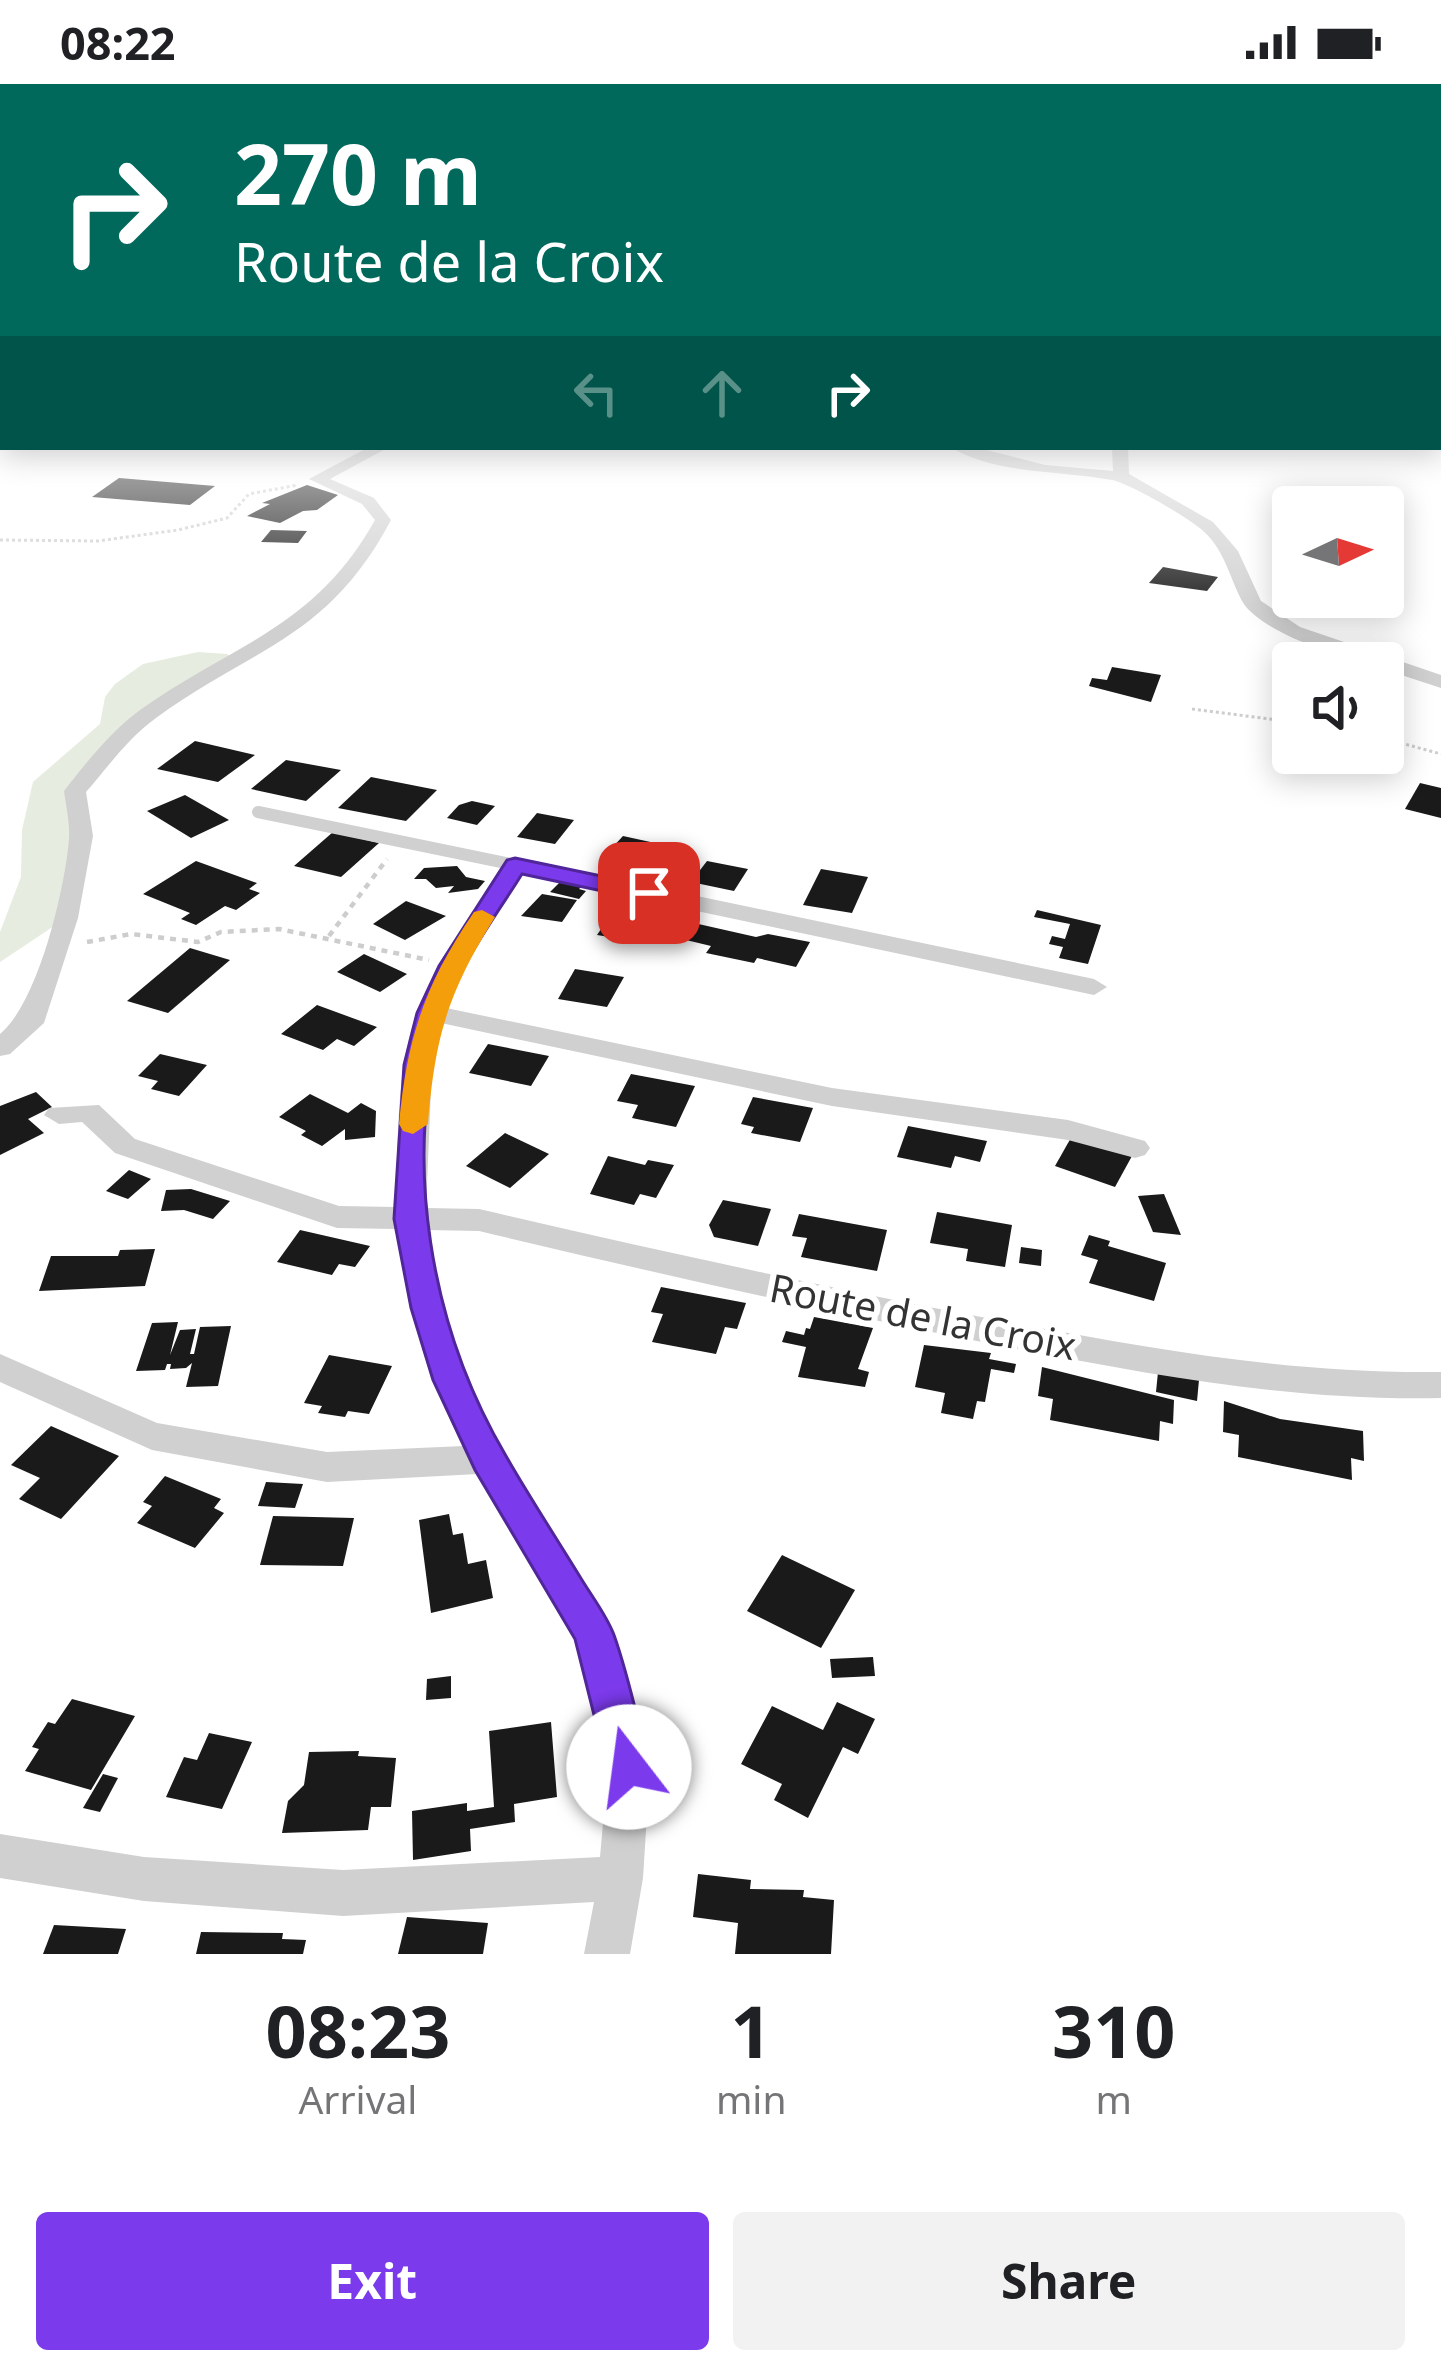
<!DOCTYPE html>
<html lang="en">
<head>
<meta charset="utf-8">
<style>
	body { margin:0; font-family:"Noto Sans",sans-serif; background:#f2f2f2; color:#202124; height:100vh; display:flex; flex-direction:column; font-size:45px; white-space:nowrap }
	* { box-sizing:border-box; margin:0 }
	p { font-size:39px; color:#757577 }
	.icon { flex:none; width:66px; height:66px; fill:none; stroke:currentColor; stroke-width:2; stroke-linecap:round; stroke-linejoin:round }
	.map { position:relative; height:1870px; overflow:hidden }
	.details { display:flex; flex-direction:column; background:#fff; flex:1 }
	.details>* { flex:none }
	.top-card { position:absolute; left:0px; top:0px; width:1443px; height:366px; box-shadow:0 6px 30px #0003; background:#00695c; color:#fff; overflow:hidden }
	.needle { width:78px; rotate:86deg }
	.tools { position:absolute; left:1272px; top:402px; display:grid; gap:24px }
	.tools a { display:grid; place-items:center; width:132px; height:132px; border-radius:12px; background:#fff; box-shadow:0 6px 30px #0003; font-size:60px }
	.pin { position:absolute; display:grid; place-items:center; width:102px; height:102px; color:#fff; margin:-51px; border-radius:24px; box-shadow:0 6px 18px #0006 }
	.me { position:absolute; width:132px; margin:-66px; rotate:345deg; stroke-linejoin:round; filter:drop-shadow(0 0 9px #0008) }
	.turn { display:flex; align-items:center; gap:42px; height:252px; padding:0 36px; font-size:54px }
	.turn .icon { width:156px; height:156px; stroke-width:2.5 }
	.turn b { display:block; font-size:84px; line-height:102px }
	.lanes { display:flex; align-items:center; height:114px; padding:0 36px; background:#0003; justify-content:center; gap:60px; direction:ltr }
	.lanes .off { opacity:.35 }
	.eta { display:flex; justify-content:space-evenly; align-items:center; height:204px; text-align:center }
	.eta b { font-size:72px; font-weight:700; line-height:84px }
	.button { display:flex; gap:24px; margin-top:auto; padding:24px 36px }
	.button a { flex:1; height:138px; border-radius:12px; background:#7c3aed; color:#fff; font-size:48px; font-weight:700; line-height:138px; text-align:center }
	.button a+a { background:#f2f2f2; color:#202124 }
	.status { display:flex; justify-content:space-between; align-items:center; height:84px; padding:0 60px; background:#fff; direction:ltr }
	.status svg { height:33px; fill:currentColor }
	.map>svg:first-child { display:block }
</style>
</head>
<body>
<div class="status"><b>08:22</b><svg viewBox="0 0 49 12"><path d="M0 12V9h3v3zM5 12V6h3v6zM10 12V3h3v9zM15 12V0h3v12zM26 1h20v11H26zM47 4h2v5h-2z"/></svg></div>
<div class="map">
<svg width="1441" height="1870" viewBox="0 0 1441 1870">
	<rect width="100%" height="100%" fill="#fff"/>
	<path fill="#e6ecdf" d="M 198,568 L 227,570 L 236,577 L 142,634 L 76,707 L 66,834 L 0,878 L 0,848 L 21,793 L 22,746 L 33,698 L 100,640 L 105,613 L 115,600 L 143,580 Z"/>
	<g fill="#1a1a1a">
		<path d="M 119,394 L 215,402 L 190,421 L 92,413 Z"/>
		<path d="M 307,401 L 338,411 L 317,426 L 303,427 L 280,439 L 247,432 L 270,420 L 262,419 Z"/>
		<path d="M 271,446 L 307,447 L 298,459 L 261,458 Z"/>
		<path d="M 1163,483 L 1218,493 L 1207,507 L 1149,499 Z"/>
		<path d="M 1112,583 L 1161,591 L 1151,618 L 1089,602 L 1092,594 L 1107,596 Z"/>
		<path d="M 195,657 L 255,671 L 218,698 L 157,685 Z"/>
		<path d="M 286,676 L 341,686 L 306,717 L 251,705 Z"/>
		<path d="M 371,693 L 437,706 L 406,737 L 338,724 Z"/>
		<path d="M 1420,699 L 1441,704 L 1441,734 L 1405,725 Z"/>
		<path d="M 185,711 L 229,736 L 191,754 L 147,727 Z"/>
		<path d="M 472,717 L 495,722 L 477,741 L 447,734 L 459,721 Z"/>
		<path d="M 537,729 L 574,736 L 555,760 L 517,753 Z"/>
		<path d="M 333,748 L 379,759 L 341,793 L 294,782 Z"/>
		<path d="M 623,752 L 655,759 L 635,781 L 599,778 Z"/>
		<path d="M 196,777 L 257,799 L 249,805 L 260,809 L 236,826 L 225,822 L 196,841 L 181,835 L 190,829 L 143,810 Z"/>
		<path d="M 707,777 L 748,785 L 734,807 L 691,798 Z"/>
		<path d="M 457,782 L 466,793 L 485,797 L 478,805 L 448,809 L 454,802 L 436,804 L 426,795 L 414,795 L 424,784 Z"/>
		<path d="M 821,785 L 868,793 L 852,829 L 803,821 Z"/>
		<path d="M 561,797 L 582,802 L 579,805 L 586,807 L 579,815 L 550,808 Z"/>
		<path d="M 542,810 L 577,816 L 562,838 L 521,832 Z"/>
		<path d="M 406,817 L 446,832 L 405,856 L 373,840 Z"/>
		<path d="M 625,821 L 644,824 L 638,834 L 643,835 L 649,825 L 659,827 L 640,858 L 597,851 L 612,829 L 618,830 Z"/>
		<path d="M 1037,826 L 1101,841 L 1088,880 L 1059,874 L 1063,863 L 1049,860 L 1052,852 L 1065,855 L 1070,840 L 1034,833 Z"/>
		<path d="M 694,839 L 756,853 L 768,850 L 810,858 L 796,883 L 757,874 L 754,879 L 706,869 L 711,862 L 682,855 Z"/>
		<path d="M 190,864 L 230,876 L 168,929 L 127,917 Z"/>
		<path d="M 364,870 L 407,890 L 380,908 L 337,888 Z"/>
		<path d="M 575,885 L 624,893 L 607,923 L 558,915 Z"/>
		<path d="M 317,921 L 377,943 L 354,962 L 337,955 L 323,966 L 281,950 Z"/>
		<path d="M 488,960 L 549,972 L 531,1002 L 469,989 Z"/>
		<path d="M 160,970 L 207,981 L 179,1012 L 151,1005 L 158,997 L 138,992 Z"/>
		<path d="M 631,990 L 695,1002 L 676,1043 L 632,1034 L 638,1021 L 617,1017 Z"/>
		<path d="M 36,1008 L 52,1023 L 28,1035 L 44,1049 L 0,1071 L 0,1022 Z"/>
		<path d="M 310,1010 L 348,1029 L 361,1019 L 376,1027 L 375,1053 L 345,1056 L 345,1045 L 322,1062 L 301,1051 L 306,1047 L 279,1033 Z"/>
		<path d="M 753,1013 L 813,1024 L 800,1058 L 751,1049 L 754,1043 L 741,1040 Z"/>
		<path d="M 908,1042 L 987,1057 L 980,1078 L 955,1072 L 951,1084 L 897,1073 Z"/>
		<path d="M 505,1049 L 549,1070 L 510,1104 L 466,1082 Z"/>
		<path d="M 1072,1052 L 1132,1072 L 1115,1103 L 1055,1082 Z"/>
		<path d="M 608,1072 L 645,1081 L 648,1076 L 674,1081 L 656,1114 L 640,1110 L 634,1121 L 590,1110 Z"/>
		<path d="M 129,1086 L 151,1095 L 128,1115 L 106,1107 Z"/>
		<path d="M 191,1105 L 230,1117 L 213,1135 L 184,1126 L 161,1127 L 166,1106 Z"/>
		<path d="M 1164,1110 L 1181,1151 L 1153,1148 L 1138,1112 Z"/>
		<path d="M 723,1116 L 771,1125 L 758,1162 L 714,1153 L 709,1141 Z"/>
		<path d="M 937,1128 L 1012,1141 L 1005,1183 L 966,1177 L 968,1165 L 930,1159 Z"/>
		<path d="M 799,1130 L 887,1146 L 877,1187 L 801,1173 L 807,1154 L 792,1152 Z"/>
		<path d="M 300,1146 L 370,1162 L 355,1183 L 339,1180 L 332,1191 L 277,1178 Z"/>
		<path d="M 1089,1151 L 1110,1157 L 1108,1162 L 1166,1179 L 1154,1217 L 1089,1199 L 1098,1176 L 1081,1171 Z"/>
		<path d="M 1021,1163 L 1042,1166 L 1041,1182 L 1019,1179 Z"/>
		<path d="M 155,1165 L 145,1202 L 39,1207 L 51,1172 L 118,1172 L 120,1166 Z"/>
		<path d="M 661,1203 L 746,1219 L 737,1245 L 725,1243 L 716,1270 L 652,1258 L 663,1230 L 651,1228 Z"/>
		<path d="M 814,1233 L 873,1244 L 858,1285 L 869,1288 L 865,1303 L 798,1293 L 806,1263 L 782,1258 L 786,1247 L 804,1251 L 806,1244 L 810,1245 Z"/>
		<path d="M 178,1238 L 170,1271 L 180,1246 L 196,1245 L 190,1270 L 194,1270 L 200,1243 L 231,1242 L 218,1302 L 186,1303 L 192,1279 L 186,1284 L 170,1285 L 171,1280 L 167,1280 L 165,1286 L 136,1287 L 152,1239 Z"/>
		<path d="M 924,1261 L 991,1269 L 989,1275 L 1016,1280 L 1014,1289 L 991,1285 L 985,1318 L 977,1317 L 973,1335 L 941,1329 L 945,1309 L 915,1303 Z"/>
		<path d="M 329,1271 L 392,1282 L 369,1330 L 348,1327 L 345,1333 L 318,1329 L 322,1322 L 304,1319 Z"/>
		<path d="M 1042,1283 L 1174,1316 L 1173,1340 L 1160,1337 L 1159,1357 L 1050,1336 L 1053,1315 L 1038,1312 Z"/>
		<path d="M 1158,1288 L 1199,1296 L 1197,1317 L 1156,1308 Z"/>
		<path d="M 1224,1317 L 1280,1335 L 1363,1347 L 1364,1377 L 1351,1374 L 1352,1396 L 1238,1373 L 1239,1351 L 1223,1348 Z"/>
		<path d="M 51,1342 L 119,1372 L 61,1435 L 19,1415 L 40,1394 L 11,1381 Z"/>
		<path d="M 165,1392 L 221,1415 L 214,1424 L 224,1429 L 195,1464 L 137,1439 L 152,1422 L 143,1418 Z"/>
		<path d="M 266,1398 L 303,1400 L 295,1424 L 258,1422 Z"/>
		<path d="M 449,1430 L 453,1451 L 463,1449 L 468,1480 L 486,1476 L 493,1514 L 431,1529 L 419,1436 Z"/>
		<path d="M 273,1432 L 354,1434 L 343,1482 L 260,1481 Z"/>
		<path d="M 782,1471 L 855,1506 L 821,1564 L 747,1527 Z"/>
		<path d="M 873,1573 L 875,1592 L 832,1594 L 830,1575 Z"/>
		<path d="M 451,1592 L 451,1614 L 426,1616 L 427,1595 Z"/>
		<path d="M 72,1615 L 135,1632 L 91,1706 L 25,1687 L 39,1665 L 32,1663 L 48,1638 L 55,1640 Z"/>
		<path d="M 837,1618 L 875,1635 L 858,1670 L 843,1663 L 808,1734 L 774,1716 L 782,1700 L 741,1680 L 772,1622 L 823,1646 Z"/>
		<path d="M 551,1638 L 557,1713 L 514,1720 L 515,1738 L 470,1745 L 471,1767 L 413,1776 L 412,1727 L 467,1719 L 467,1727 L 494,1723 L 489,1647 Z"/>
		<path d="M 209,1649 L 252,1658 L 222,1725 L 166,1713 L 184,1673 L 197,1676 Z"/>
		<path d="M 359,1667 L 358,1672 L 396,1674 L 391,1723 L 371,1723 L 368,1746 L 282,1749 L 288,1717 L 304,1701 L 309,1668 Z"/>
		<path d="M 103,1690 L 118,1694 L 100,1728 L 83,1724 Z"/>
		<path d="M 698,1790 L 751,1796 L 750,1805 L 804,1806 L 803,1813 L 834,1816 L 831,1870 L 735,1870 L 738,1839 L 693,1833 Z"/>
		<path d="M 407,1833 L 488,1839 L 483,1870 L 398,1870 Z"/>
		<path d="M 54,1841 L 126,1845 L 118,1870 L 43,1870 Z"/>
		<path d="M 201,1848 L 283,1849 L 282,1855 L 306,1856 L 303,1870 L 196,1870 Z"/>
	</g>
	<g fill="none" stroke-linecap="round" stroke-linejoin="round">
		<g stroke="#cdcdcd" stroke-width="3" stroke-dasharray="3 3" stroke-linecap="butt">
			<path d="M 0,456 L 98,457 L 178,446 L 227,434 L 249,410 L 298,401"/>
			<path d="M 1192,625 L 1293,638"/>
			<path d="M 1383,654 L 1441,670"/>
		</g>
		<g stroke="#cdcdcd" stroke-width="4.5" stroke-dasharray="6 6" stroke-linecap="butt">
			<path d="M 329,852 L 387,775"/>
			<path d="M 87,858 L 131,850 L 198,858 L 221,848 L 279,845 L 429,876"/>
		</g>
		<path stroke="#d0d0d0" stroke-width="12" d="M 258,728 L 515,781"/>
		<g fill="#d0d0d0" fill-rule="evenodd">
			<path d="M 369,363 L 389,363 L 330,395 L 374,414 L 391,436 C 328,555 255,562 156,634 C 128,654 108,683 86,708 L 93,752 L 78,834 L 44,939 L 10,970 L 0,972 L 0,950 C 38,919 65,805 69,755 C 70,739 66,722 64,707 C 86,679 111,647 140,626 C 234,559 314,545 375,436 L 362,420 L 309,395 Z"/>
			<path d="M 950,363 L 975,363 L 1045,381 L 1113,387 L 1112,363 L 1128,363 L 1129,390 L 1213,438 L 1238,467 L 1261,517 L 1300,543 L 1441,591 L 1441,604 L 1383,585 L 1383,579 C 1350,579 1259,548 1242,517 C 1229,492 1224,464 1201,445 C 1185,432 1131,400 1112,396 C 1060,386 997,391 950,363 Z"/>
			<path d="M 515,774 L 1094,895 L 1107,903 L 1094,911 L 522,790 L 465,882 L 446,924 L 832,1004 L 1068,1036 L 1145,1057 L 1150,1064 L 1145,1071 L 1135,1074 L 1068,1056 L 832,1022 L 441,939 L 432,981 L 426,1124 L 479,1125 C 651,1165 823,1203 997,1236 C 1147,1264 1287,1290 1441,1288 L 1441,1314 C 1286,1317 1149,1290 997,1261 C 823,1227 651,1188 479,1147 L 428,1146 L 444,1224 L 468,1296 L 502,1367 L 614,1551 L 650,1683 L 643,1794 L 630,1870 L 584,1870 L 594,1818 L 343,1832 L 144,1817 L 0,1794 L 0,1750 L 144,1773 L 343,1786 L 600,1773 L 608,1683 L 575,1556 L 478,1390 L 327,1398 L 152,1366 L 0,1298 L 0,1270 L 157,1339 L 327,1368 L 464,1362 C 431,1290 410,1222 396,1145 L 337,1144 L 115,1069 L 82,1038 L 59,1040 L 44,1031 L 49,1024 L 99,1021 L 135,1055 L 339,1122 L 395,1123 C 399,1060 395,988 417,927 C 437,875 473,828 503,781 Z"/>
		</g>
	</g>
	<linearGradient id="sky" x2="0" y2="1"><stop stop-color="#9ec6ea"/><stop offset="0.52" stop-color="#fff"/><stop offset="1" stop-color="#fff" stop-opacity="0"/></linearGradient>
	<rect width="1441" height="544" fill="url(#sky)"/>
	<path fill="#7c3aed" stroke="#51269a" stroke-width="3" d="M 515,774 L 649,802 L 661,809 L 649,817 L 522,790 C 494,835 458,881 443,933 C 402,1078 430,1243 506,1372 C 530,1414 557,1455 582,1496 C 593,1514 607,1532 614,1551 C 629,1593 638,1639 650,1683 L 644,1697 L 629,1703 L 614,1697 L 607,1683 L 575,1555 L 475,1386 L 433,1296 L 411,1224 L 394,1135 L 404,981 L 417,929 L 439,882 L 507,776 Z"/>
	<path fill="#f59e0b" d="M 482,826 L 495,833 C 448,909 435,952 428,1040 L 413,1050 L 403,1047 L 399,1040 C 407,953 425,900 474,828 Z"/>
	<g text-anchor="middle" stroke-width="12" stroke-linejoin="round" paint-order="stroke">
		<g font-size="39" fill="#333" stroke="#fff">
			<text transform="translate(923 1233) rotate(11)" y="14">Route de la Croix</text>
		</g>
	</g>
</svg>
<div class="tools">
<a><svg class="needle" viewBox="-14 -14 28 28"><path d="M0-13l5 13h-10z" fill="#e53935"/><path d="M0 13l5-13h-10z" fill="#757577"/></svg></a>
<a><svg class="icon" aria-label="sound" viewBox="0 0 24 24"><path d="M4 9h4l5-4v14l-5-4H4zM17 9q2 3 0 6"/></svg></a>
</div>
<div class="pin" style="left:649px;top:809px;background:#d93025"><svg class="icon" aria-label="arrive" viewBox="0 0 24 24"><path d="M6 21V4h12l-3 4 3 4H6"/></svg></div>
<svg class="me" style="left:629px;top:1683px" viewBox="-20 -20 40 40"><circle r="19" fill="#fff"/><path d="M0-13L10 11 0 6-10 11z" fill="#7c3aed"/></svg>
<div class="top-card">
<div class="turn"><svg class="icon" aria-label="right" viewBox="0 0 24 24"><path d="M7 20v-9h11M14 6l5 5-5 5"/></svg><div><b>270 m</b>Route de la Croix</div></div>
<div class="lanes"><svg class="icon off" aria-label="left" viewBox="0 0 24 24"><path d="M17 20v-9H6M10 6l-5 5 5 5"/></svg><svg class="icon off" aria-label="ahead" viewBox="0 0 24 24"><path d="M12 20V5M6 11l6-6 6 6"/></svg><svg class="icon" aria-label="right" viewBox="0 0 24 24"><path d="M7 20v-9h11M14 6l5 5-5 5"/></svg></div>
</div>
</div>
<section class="details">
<div class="eta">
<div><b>08:23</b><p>Arrival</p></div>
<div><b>1</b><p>min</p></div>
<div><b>310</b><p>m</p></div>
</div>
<div class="button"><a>Exit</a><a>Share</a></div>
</section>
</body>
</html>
